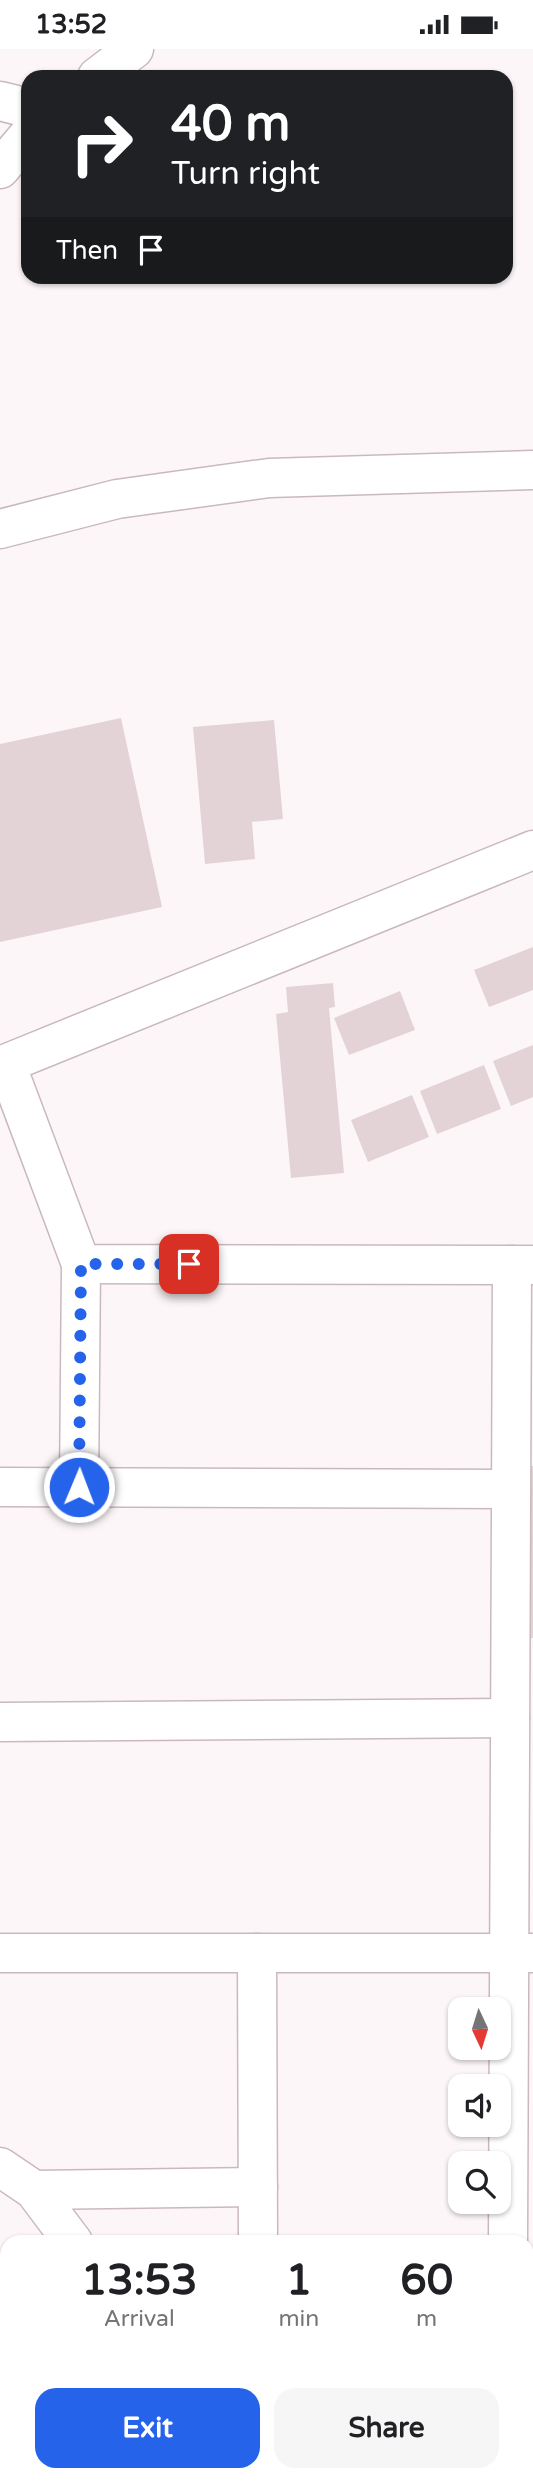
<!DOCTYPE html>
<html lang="en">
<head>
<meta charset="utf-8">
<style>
	body { margin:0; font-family:"Varela Round",sans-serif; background:#f6f6f6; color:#202124; height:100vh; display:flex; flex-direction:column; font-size:26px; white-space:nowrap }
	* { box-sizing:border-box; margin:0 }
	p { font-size:23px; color:#757577 }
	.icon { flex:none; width:38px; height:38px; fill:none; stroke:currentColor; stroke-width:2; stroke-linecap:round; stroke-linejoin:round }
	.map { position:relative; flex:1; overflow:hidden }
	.drawer { position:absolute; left:0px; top:2186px; width:534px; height:247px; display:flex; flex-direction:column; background:#fff; border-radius:21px 21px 0 0; box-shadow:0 2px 5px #0004 }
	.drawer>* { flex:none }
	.banner { position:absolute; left:21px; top:21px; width:492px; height:214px; border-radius:21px; box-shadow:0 2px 5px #0004; background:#202124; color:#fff; overflow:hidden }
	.needle { width:46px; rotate:176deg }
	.buttons { position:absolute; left:448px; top:1948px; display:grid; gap:14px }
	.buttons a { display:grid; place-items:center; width:63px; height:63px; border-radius:14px; background:#fff; box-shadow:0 2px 5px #0004; font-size:35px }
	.pin { position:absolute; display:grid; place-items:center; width:60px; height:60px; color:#fff; margin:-30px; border-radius:14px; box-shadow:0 4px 10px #0006 }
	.me { position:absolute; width:77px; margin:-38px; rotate:1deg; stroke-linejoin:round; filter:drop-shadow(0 0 5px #0008) }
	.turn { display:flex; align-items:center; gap:24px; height:147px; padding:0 35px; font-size:32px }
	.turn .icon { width:91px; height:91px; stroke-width:2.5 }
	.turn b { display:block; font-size:49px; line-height:60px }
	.then { display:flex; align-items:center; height:66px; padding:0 35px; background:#0003; gap:14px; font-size:26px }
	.eta { display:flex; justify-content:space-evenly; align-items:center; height:119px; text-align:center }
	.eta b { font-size:42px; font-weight:800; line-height:49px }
	.action { display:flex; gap:14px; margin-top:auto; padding:14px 35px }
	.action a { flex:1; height:80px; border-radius:21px; background:#2563eb; color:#fff; font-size:28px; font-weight:800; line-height:80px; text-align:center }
	.action a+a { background:#f6f6f6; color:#202124 }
	.status { display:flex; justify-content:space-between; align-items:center; height:49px; padding:0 35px; background:#fff; direction:ltr }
	.status svg { height:19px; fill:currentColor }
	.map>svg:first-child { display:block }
</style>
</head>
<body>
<div class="status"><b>13:52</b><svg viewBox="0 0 49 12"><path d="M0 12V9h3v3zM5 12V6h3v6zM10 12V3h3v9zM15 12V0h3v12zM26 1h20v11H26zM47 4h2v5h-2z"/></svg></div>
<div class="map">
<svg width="533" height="2432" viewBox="0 0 533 2432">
	<rect width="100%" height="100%" fill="#fdf6f8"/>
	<g fill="#e3d3d7">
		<path d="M 121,669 L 162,858 L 0,893 L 0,695 Z"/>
		<path d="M 274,671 L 283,770 L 252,773 L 255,810 L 205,815 L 193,678 Z"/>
		<path d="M 533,898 L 533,941 L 489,958 L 474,921 Z"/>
		<path d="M 333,934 L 335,958 L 329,959 L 344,1124 L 291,1129 L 276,965 L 288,963 L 286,938 Z"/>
		<path d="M 400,942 L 415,981 L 349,1006 L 334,969 Z"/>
		<path d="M 533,996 L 533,1048 L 511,1057 L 493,1012 Z"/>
		<path d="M 484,1016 L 501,1060 L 437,1085 L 420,1042 Z"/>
		<path d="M 412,1046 L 429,1088 L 368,1113 L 351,1071 Z"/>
		<path d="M 530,1417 L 533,1417 L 533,1589 L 529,1589 Z"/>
	</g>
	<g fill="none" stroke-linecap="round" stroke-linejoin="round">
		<g stroke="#c9b9bd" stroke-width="41">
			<g id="street">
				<path d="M 97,28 L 134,0"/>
				<path d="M 0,52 L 28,59"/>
				<path d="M 0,120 L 28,87"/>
				<path d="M 0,480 L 117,450 L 269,429 L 533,421"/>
				<path d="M 6,1015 L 81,1215 L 533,1216"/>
				<path d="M 0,1438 L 511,1440"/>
				<path d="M 79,1438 L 81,1215"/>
				<path d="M 0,1673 L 510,1669"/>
				<path d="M 0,1904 L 533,1904"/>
				<path d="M 257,1904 L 258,2193"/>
				<path d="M 0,2118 L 34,2141 L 73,2193"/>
				<path d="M 34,2141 L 258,2138"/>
				<path d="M 508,2193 L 512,1216"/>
				<path d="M 238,2426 L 245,2432"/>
				<path d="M 508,2432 L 508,2426"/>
			</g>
		</g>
		<g stroke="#c9b9bd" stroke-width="41">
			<path id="secondary" d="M 0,1017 L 533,801"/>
		</g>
		<use href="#street" stroke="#fff" stroke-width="38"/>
		<use href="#secondary" stroke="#fff" stroke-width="38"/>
	</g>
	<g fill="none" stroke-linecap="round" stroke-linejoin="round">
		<path stroke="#2563eb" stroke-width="12" stroke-dasharray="0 21.6" d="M 79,1438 L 81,1215 L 189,1215"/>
	</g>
</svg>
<div class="buttons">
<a><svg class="needle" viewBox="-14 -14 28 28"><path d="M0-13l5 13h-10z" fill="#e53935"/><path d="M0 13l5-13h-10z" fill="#757577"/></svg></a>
<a><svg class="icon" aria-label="sound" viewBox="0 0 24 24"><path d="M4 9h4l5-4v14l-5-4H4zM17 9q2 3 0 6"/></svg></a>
<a><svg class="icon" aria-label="search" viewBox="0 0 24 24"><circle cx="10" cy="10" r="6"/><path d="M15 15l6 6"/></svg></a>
</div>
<div class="pin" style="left:189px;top:1215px;background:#d93025"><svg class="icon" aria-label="arrive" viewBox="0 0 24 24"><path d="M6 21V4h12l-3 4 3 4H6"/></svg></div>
<svg class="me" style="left:79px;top:1438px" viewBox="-20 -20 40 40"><circle r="17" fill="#2563eb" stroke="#fff" stroke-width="3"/><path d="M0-11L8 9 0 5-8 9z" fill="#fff"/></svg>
<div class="banner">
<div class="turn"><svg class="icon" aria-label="right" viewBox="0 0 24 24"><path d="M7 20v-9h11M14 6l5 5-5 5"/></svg><div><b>40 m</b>Turn right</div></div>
<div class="then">Then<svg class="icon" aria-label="arrive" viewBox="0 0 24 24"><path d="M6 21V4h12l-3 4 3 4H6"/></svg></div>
</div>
<section class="drawer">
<div class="eta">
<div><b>13:53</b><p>Arrival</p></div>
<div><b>1</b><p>min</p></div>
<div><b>60</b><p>m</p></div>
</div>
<div class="action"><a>Exit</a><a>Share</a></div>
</section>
</div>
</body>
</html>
